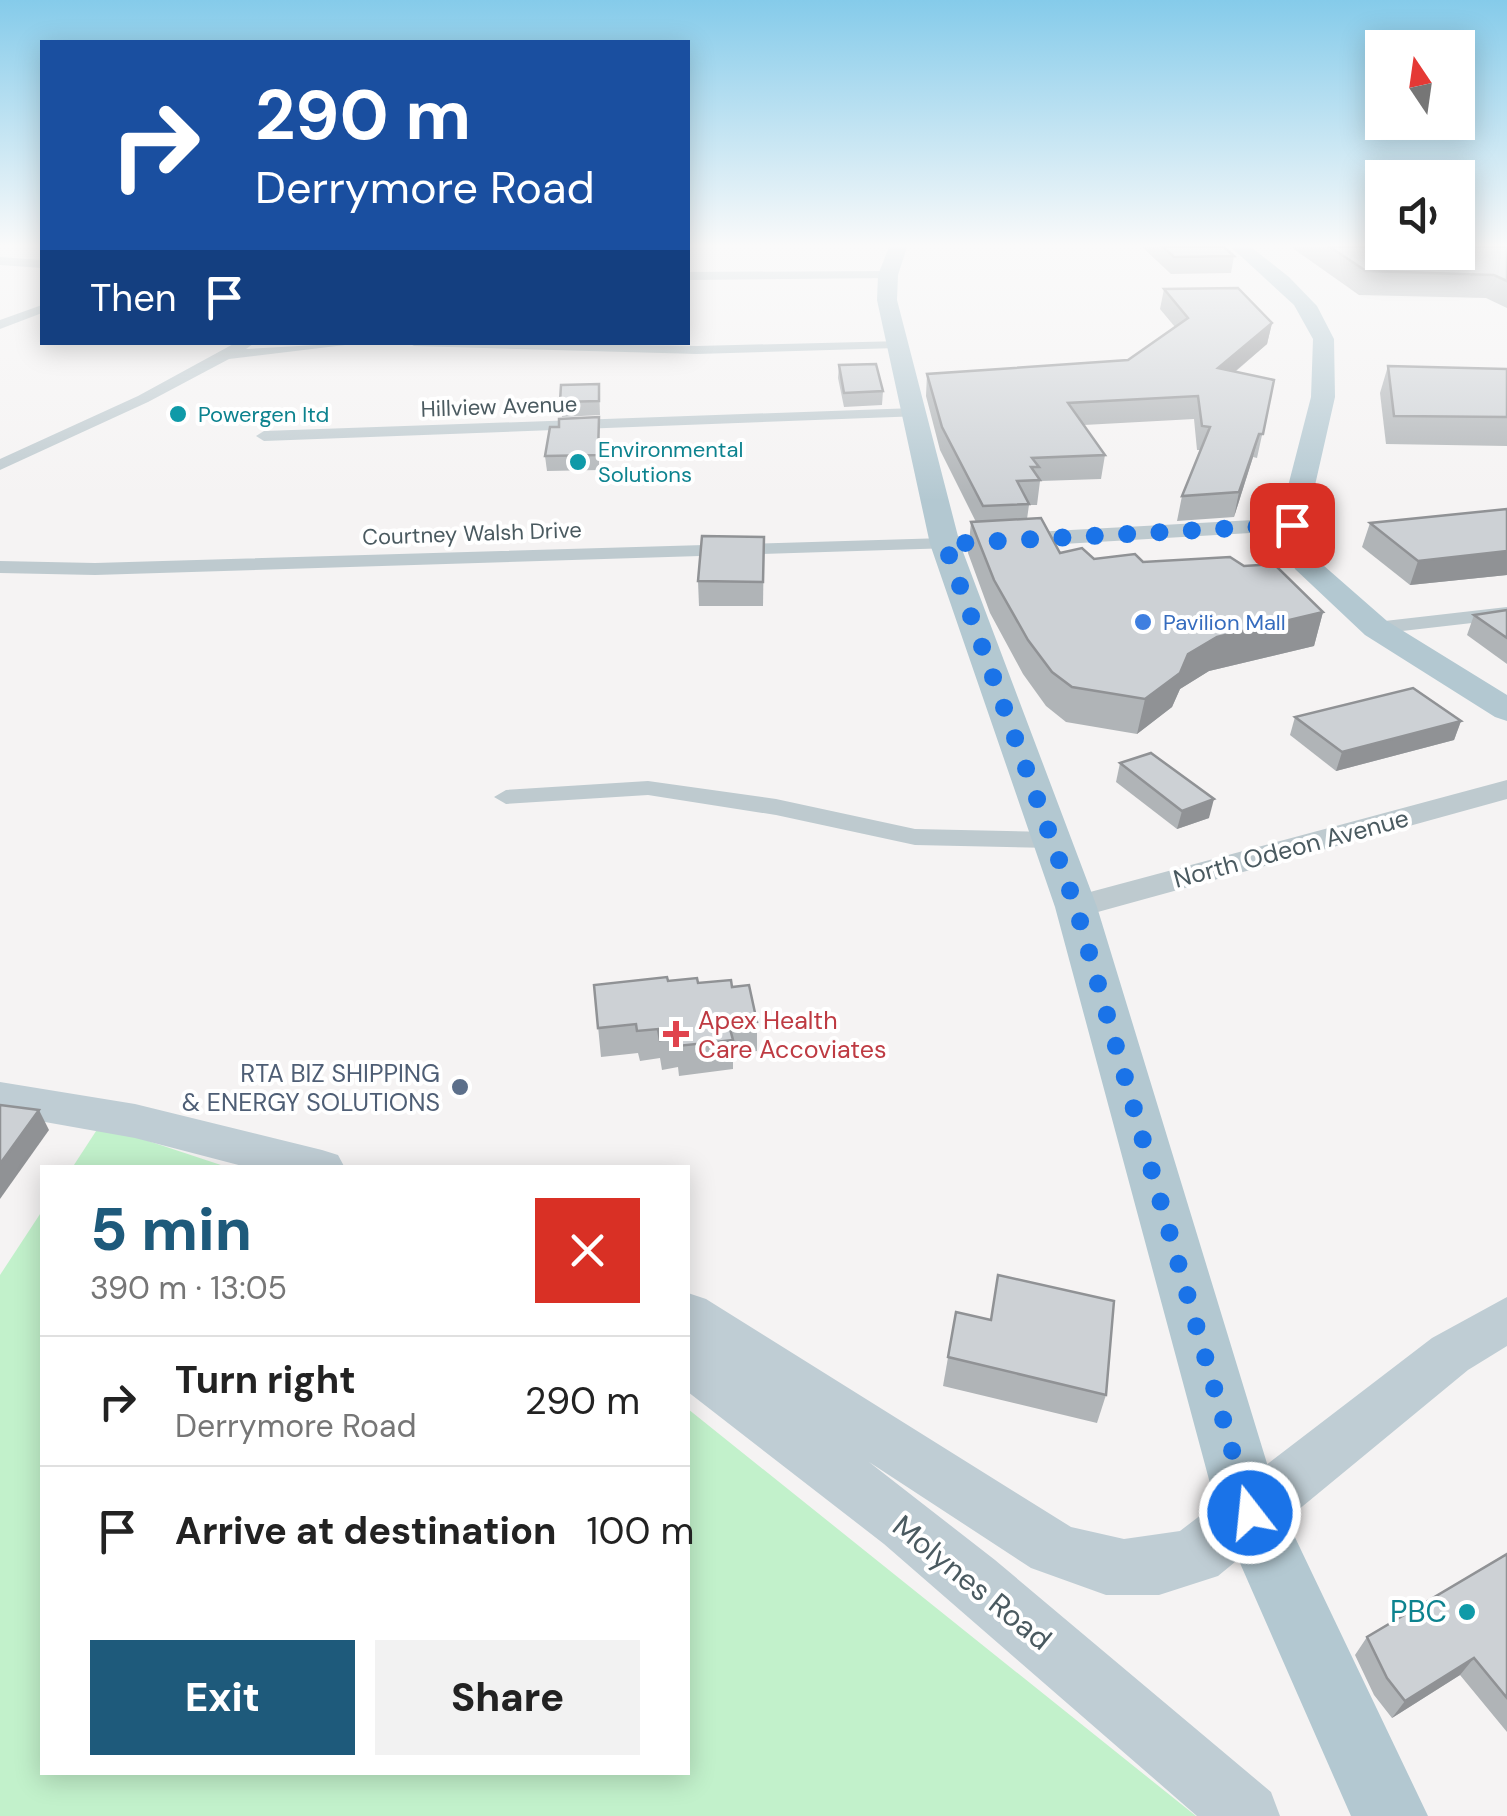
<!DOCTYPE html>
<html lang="en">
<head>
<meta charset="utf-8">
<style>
	body { margin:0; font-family:"DM Sans",sans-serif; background:#f2f2f2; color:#222; height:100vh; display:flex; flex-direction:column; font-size:38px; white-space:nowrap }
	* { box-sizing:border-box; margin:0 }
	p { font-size:32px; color:#767676 }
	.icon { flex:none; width:55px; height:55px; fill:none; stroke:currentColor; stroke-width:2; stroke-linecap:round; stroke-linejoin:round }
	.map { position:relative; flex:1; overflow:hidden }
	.details { position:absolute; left:40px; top:1165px; width:650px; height:610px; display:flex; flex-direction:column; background:#fff; border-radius:0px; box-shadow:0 5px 25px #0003 }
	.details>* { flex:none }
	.top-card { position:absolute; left:40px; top:40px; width:650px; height:305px; border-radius:0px; box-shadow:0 5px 25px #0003; background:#1a4fa0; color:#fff; overflow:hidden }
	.needle { width:65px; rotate:347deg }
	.controls { position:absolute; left:1365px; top:30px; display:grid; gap:20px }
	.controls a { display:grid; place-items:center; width:110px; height:110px; border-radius:0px; background:#fff; box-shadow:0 5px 25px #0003; font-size:50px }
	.pin { position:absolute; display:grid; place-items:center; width:85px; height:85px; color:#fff; margin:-42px; border-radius:20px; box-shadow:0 5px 15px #0006 }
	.me { position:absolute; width:110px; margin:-55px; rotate:344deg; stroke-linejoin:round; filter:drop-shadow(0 0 8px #0008) }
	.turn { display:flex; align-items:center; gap:35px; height:210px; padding:0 50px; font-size:45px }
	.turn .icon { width:130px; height:130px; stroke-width:2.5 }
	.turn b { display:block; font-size:70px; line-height:85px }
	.then { display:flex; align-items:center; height:95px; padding:0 50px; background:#0003; gap:20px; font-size:38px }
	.round { display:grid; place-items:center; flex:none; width:105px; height:105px; border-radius:0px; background:#f2f2f2 }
	.headline { display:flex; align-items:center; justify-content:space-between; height:170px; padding:0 50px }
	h1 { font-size:60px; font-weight:800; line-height:75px; color:#1e5a7b }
	.action { display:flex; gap:20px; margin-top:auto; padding:20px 50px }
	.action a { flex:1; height:115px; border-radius:0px; background:#1e5a7b; color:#fff; font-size:40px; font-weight:800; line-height:115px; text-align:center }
	.action a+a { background:#f2f2f2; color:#222 }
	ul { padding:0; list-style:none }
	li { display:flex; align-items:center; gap:30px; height:130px; padding:0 50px; border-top:2px solid #e0e0e0 }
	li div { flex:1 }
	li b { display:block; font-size:38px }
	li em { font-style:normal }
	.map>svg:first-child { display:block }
</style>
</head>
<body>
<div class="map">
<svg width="1507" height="1816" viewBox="0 0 1507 1816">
	<rect width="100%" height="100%" fill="#f5f3f3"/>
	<g fill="#c2f1cb">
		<path d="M 100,1125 L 227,1167 L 72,1168 Z"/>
		<path d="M 42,1211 L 42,1772 L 688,1772 L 688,1409 L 1196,1816 L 0,1816 L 0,1275 Z"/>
	</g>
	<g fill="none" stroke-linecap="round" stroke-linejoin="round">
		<g fill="#becacf" fill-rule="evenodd">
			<path d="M 0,257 L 42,260 L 42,268 L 0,265 Z"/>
			<path d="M 888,271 L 892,278 L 688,280 L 688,272 Z"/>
			<path d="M 42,305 L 42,313 L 0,329 L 0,320 Z"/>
			<path d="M 902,341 L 897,348 L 697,354 L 414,346 L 407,342 L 697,346 Z"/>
			<path d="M 237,342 L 256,342 L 246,349 L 370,342 L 229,359 L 148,402 L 0,470 L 0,459 L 138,396 Z"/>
			<path d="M 915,408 L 921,410 L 921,416 L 264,441 L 256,436 L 264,431 Z"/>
			<path d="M 945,538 L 952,540 L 952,548 L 95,575 L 0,573 L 0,561 L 95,563 Z"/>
			<path d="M 1507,607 L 1507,619 L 1376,634 L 1366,628 L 1376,622 Z"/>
			<path d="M 648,781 L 776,799 L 915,829 L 1052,832 L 1065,840 L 1052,848 L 915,845 L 776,815 L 648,795 L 506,804 L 494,797 L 506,790 Z"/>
		</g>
		<g fill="#becacf" fill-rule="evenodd">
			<path d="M 1292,518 L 1300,520 L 1300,530 L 945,551 L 933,544 L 945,537 Z"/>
			<path d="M 1507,780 L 1507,799 L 1076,918 L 1064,915 L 1059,907 L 1064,899 Z"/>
		</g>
		<g fill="#bfcdd4" fill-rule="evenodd">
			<path d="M 0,1082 L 135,1104 L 322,1150 L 338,1155 L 345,1168 L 250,1168 L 135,1138 L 0,1114 Z"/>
			<path d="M 688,1293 L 706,1299 L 1071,1527 L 1124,1539 L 1180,1531 L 1432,1338 L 1507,1297 L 1507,1346 L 1468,1370 L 1218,1576 L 1159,1595 L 1106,1595 L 1031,1568 L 869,1462 L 995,1560 L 1271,1792 L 1280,1816 L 1197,1816 L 884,1544 L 688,1392 Z"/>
		</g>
		<g fill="#b3c8d1" fill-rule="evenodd">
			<path d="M 889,247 L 907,247 L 898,275 L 897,300 L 960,544 L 1097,907 L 1280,1506 L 1428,1816 L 1351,1816 L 1218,1513 L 1055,907 L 930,544 L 877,300 L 878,275 Z"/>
			<path d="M 1231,247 L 1251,247 L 1289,277 L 1317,306 L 1334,339 L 1335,397 L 1306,525 L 1323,565 L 1387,621 L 1507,695 L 1507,721 L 1495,717 L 1365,635 L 1295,569 L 1278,525 L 1311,397 L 1313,339 L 1294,305 Z"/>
		</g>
	</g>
	<g fill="#b0b4b7">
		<path d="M 1142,247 L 1224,247 L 1234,256 L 1231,273 L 1171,274 Z"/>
		<path d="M 1291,247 L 1507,247 L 1507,308 L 1486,298 L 1359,295 Z"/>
		<path d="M 1164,289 L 1272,323 L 1267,344 L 1235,372 L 1274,380 L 1257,458 L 1253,457 L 1234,517 L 1177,521 L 1182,496 L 1201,450 L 1197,450 L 1194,419 L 1084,425 L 1105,455 L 1101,479 L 1040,481 L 1037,505 L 1029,505 L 1027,519 L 1060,553 L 1094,559 L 1143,562 L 1323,612 L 1314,646 L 1209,671 L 1180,689 L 1172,707 L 1137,734 L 1066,722 L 1046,706 L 1023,674 L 990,613 L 968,553 L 971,522 L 976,522 L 940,450 L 926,396 L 927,374 L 1128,360 L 1175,327 L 1160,309 Z"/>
		<path d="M 839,365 L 883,391 L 882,405 L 844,407 L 838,378 Z"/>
		<path d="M 1388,366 L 1507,369 L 1507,446 L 1386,444 L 1380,393 Z"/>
		<path d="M 599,384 L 600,415 L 562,417 L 560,402 Z"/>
		<path d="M 599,417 L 599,470 L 547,471 L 545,456 Z"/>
		<path d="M 1507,509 L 1507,575 L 1410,585 L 1362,547 L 1370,523 Z"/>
		<path d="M 764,537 L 763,606 L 699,606 L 698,581 Z"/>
		<path d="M 1507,610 L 1507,664 L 1467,635 L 1474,615 Z"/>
		<path d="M 1295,717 L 1461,721 L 1454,740 L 1336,771 L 1290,735 Z"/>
		<path d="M 1120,763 L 1209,818 L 1177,829 L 1116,782 Z"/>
		<path d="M 668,981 L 732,987 L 757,1022 L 757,1051 L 733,1054 L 733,1069 L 679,1076 L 678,1067 L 662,1070 L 660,1058 L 640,1061 L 638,1053 L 601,1057 L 594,985 Z"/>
		<path d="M 956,1312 L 990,1320 L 1106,1395 L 1097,1423 L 943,1386 Z"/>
		<path d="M 1507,1554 L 1507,1732 L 1460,1675 L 1392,1718 L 1374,1695 L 1355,1655 L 1367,1637 Z"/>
	</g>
	<g fill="#909295">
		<path d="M 1272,323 L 1267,344 L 1213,390 L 1218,368 Z"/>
		<path d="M 1259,434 L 1253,457 L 1234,517 L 1239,492 Z"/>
		<path d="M 1507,551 L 1507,575 L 1410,585 L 1418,561 Z"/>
		<path d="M 1323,612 L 1314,646 L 1209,671 L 1180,689 L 1172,707 L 1137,734 L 1145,699 L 1188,654 L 1217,637 Z"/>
		<path d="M 1461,721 L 1454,740 L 1336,771 L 1342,752 Z"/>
		<path d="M 1214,799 L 1209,818 L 1177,829 L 1182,811 Z"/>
		<path d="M 39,1110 L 49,1130 L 0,1199 L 0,1164 Z"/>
		<path d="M 1474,1658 L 1460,1675 L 1392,1718 L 1405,1701 Z"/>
	</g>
	<g fill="#cdd1d5" stroke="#909295" stroke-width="2.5">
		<path d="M 1163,247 L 1224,247 L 1234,256 L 1174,257 Z"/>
		<path d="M 1330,247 L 1382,247 L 1382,252 L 1458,252 L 1458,247 L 1507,247 L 1507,281 L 1494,275 L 1366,271 Z"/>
		<path d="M 1238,288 L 1272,323 L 1218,368 L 1274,380 L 1263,434 L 1259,434 L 1239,492 L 1182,496 L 1210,427 L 1202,426 L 1198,396 L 1068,403 L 1105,455 L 1032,458 L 1039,467 L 1031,467 L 1040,480 L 1017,481 L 1029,504 L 983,506 L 942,427 L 927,374 L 1128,360 L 1188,318 L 1164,289 Z"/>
		<path d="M 876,364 L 883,391 L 844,393 L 839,365 Z"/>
		<path d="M 1388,366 L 1507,369 L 1507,417 L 1394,416 Z"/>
		<path d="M 599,384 L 599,401 L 560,402 L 561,385 Z"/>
		<path d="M 599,417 L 598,455 L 545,456 L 550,427 L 559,427 L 559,419 Z"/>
		<path d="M 1507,509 L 1507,551 L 1418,561 L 1370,523 Z"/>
		<path d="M 1041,518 L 1060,553 L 1082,548 L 1094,559 L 1135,554 L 1143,562 L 1230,557 L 1244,566 L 1274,564 L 1323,612 L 1217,637 L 1188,654 L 1180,673 L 1145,699 L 1072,687 L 1052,672 L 1028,640 L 994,580 L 971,522 Z"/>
		<path d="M 702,536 L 764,537 L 763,582 L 698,581 Z"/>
		<path d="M 1507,610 L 1507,638 L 1474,615 Z"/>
		<path d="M 1413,688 L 1461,721 L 1342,752 L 1295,717 Z"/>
		<path d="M 1151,753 L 1214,799 L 1182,811 L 1120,763 Z"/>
		<path d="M 667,977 L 668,981 L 697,978 L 698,983 L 731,980 L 732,987 L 749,985 L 757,1022 L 729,1025 L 733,1040 L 678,1046 L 676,1038 L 660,1040 L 658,1029 L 637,1031 L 636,1024 L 598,1028 L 594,985 Z"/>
		<path d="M 0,1105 L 39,1110 L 0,1164 Z"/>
		<path d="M 998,1275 L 1114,1301 L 1106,1395 L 948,1357 L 956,1312 L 991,1320 Z"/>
		<path d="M 1507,1554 L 1507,1698 L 1474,1658 L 1405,1701 L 1387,1678 L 1367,1637 Z"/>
	</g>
	<linearGradient id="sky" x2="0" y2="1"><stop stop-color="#85cbea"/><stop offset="0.49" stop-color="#fafafa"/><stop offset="1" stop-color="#fafafa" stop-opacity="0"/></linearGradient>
	<rect width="1507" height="501" fill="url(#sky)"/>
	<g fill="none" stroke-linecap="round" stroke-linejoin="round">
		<path stroke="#1a73e8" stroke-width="18" stroke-dasharray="0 32.4" d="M 1250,1513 L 1076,907 L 945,544 L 1292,525"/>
	</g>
	<g fill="#0f9aa8" stroke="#fff" stroke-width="4">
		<circle cx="178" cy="414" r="10"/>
		<circle cx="578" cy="462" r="10"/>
		<circle cx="1467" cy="1612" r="10"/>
	</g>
	<circle fill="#3f7fe0" stroke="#fff" stroke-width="4" cx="1143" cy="622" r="10"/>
	<path fill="#e0444e" stroke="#fff" stroke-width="4" d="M671 1019h10v10h10v10h-10v10h-10v-10h-10v-10h10z"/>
	<circle fill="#5c6f8a" stroke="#fff" stroke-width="4" cx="460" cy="1087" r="10"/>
	<g text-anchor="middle" stroke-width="8" stroke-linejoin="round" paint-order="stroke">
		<g font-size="22" fill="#4a5a60" stroke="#fff">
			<text transform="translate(499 406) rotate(-2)" y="8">Hillview Avenue</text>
			<text transform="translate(472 533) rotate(-2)" y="8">Courtney Walsh Drive</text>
		</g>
		<g font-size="22" fill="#0d838f" stroke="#fff" text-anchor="start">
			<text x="198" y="422">Powergen ltd</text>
			<text x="598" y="457">Environmental<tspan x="598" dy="25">Solutions</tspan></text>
		</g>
		<g font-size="22" fill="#366cbe" stroke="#fff" text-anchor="start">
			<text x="1163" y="630">Pavilion Mall</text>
		</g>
		<g font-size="25" fill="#4a5a60" stroke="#fff">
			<text transform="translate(1291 848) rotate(-15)" y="9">North Odeon Avenue</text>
		</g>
		<g font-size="25" fill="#be3a42" stroke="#fff" text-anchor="start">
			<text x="698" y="1029">Apex Health<tspan x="698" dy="29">Care Accoviates</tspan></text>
		</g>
		<g font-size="25" fill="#4e5e75" stroke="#fff" text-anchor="end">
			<text x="440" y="1082">RTA BIZ SHIPPING<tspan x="440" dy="29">&amp; ENERGY SOLUTIONS</tspan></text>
		</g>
		<g font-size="30" fill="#4a5a60" stroke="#fff">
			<text transform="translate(972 1583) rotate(39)" y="10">Molynes Road</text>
		</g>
		<g font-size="30" fill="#0d838f" stroke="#fff" text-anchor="end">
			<text x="1447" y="1622">PBC</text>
		</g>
	</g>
</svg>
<div class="controls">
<a><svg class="needle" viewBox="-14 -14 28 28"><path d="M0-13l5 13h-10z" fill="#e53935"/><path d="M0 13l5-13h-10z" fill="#767676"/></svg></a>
<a><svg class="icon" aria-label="sound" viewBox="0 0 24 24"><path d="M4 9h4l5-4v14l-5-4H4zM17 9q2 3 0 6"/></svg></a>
</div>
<div class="pin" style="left:1292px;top:525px;background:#d93025"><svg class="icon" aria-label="arrive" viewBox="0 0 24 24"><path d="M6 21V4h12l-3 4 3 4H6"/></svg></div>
<svg class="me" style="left:1250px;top:1513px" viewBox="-20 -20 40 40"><circle r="17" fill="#1a73e8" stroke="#fff" stroke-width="3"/><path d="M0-11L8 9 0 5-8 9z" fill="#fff"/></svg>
<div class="top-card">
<div class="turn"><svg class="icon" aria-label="right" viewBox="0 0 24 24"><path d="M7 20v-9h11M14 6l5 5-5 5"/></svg><div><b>290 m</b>Derrymore Road</div></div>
<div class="then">Then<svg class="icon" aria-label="arrive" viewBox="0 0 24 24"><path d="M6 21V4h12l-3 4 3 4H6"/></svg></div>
</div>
<section class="details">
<div class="headline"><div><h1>5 min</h1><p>390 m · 13:05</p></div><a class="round" style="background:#d93025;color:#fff"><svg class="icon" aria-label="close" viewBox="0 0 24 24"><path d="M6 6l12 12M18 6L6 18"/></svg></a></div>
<ul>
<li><svg class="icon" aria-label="right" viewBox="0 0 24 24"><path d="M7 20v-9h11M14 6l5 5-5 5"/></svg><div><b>Turn right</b><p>Derrymore Road</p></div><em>290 m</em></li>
<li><svg class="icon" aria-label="arrive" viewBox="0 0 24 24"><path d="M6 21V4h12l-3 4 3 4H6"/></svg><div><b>Arrive at destination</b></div><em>100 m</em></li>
</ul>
<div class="action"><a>Exit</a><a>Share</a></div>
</section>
</div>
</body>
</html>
